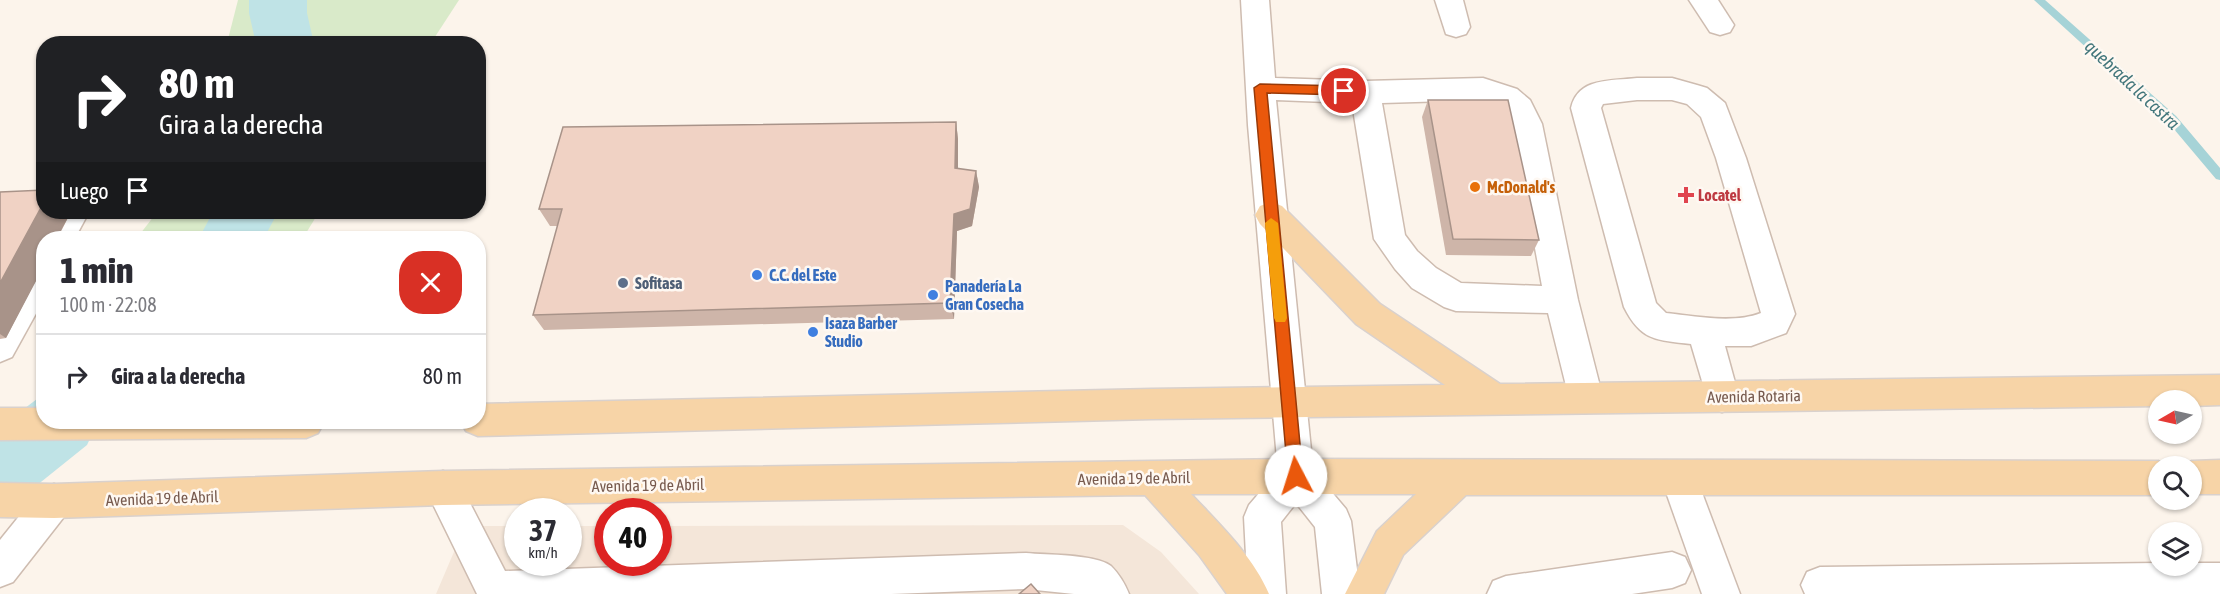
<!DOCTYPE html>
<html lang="es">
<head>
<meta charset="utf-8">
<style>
	body { margin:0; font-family:"Asap Condensed",sans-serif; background:#f2f2f3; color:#2b2b33; height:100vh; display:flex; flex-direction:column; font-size:22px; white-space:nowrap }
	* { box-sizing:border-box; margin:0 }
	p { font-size:20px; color:#7c7c81 }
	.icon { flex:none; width:33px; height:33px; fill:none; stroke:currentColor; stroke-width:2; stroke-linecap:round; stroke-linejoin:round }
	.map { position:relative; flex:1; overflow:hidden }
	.drawer { position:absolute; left:36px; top:231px; width:450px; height:198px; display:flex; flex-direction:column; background:#fff; border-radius:24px; box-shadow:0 2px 4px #0004 }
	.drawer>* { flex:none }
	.hud { position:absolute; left:36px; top:36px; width:450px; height:183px; border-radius:24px; box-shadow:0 2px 4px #0004; background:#202124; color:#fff; overflow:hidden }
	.needle { width:39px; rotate:261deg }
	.controls { position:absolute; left:2148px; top:390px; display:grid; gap:12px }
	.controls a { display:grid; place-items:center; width:54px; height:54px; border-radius:50%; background:#fff; box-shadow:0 2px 4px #0004; font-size:30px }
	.speed { position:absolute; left:504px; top:498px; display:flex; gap:12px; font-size:30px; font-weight:700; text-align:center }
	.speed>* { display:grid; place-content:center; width:78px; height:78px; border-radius:50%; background:#fff; box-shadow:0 2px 4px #0004; line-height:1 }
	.speed small { font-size:15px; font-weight:400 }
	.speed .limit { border:9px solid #d22; background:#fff; color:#111 }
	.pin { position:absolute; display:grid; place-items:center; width:51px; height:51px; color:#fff; margin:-26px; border:3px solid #fff; border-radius:50%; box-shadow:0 2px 6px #0007 }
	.me { position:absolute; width:66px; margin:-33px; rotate:355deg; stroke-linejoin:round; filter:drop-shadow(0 0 4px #0008) }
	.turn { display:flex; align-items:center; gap:21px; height:126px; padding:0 24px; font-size:27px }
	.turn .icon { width:78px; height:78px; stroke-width:2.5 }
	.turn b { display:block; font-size:42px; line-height:51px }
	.then { display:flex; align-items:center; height:57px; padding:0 24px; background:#0003; gap:12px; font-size:22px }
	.round { display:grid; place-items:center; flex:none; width:63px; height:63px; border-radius:24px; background:#f2f2f3 }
	.summary { display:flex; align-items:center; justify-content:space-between; height:102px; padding:0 24px }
	h1 { font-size:36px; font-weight:800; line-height:45px }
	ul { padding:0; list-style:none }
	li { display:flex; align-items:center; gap:18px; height:84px; padding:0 24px; border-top:2px solid #e1e1e2 }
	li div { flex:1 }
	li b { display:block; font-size:22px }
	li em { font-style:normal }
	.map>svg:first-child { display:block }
</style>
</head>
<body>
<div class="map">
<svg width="2220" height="594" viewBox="0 0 2220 594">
	<rect width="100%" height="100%" fill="#fcf4eb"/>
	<path fill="#f4e6d9" d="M 1123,525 L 1161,552 L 1199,594 L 436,594 L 465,526 L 517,526 L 518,562 L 568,562 L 569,526 L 607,526 L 608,562 L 658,562 L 659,526 Z"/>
	<g fill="#d9eac9">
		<path d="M 238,0 L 459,0 L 431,43 L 227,43 Z"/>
		<path d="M 157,212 L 319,212 L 303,238 L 137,238 Z"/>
	</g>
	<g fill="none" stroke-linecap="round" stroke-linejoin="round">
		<path fill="#a6d3d7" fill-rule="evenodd" d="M 2034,0 L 2045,0 L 2176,116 L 2220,168 L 2220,180 L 2216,179 L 2168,122 Z"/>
		<g fill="#bfe3e6" fill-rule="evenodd">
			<path d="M 249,0 L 307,0 L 307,13 L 314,44 L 256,44 L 249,13 Z"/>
			<path d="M 213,212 L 278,212 L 264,238 L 199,238 Z"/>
			<path d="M 44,397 L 44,422 L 98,422 L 87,445 L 26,494 L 0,504 L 0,427 L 37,399 Z"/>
		</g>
		<g stroke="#cebcb0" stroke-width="3">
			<g id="minor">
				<path d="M 1241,0 L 1269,0 L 1275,78 L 1365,81 L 1483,78 L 1517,89 L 1530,100 L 1542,124 L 1578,300 L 1603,398 L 1598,409 L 1586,413 L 1574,409 L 1569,398 L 1548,313 L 1456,311 L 1444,307 L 1412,288 L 1395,269 L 1374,239 L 1352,103 L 1276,100 L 1313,470 L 1346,509 L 1351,521 L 1360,594 L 1322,594 L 1315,527 L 1296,503 L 1281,522 L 1286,594 L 1248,594 L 1244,517 L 1249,505 L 1278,471 L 1248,125 ZM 1482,100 C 1496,105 1505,110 1512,124 L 1542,286 L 1461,283 L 1436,268 L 1417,251 L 1405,235 L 1382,103 Z"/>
				<path d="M 1435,0 L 1463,0 L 1470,27 L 1466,34 L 1456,37 L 1446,34 Z"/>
				<path d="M 1689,0 L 1718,0 L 1734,25 L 1730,32 L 1720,35 L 1710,32 Z"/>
				<path d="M 1637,78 L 1672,78 L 1697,85 L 1707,88 L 1725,103 L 1746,158 L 1795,314 L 1786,333 L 1751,346 L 1725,346 L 1739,397 L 1734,408 L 1722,412 L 1710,408 L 1691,344 C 1656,340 1641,341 1624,307 L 1571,108 C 1578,77 1611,81 1637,78 ZM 1637,100 L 1672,100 L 1687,104 L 1701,117 L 1716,158 L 1761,313 C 1733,324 1695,316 1666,313 L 1656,303 L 1601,108 L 1603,104 Z"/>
				<path d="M 57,212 L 89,212 L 75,238 L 44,239 Z"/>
				<path d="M 44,255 L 44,299 L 12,357 L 0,362 L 0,316 L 33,259 Z"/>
				<path d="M 1679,461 L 1692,466 L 1740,594 L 1702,594 L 1661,478 L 1666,466 Z"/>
				<path d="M 443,471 L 456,476 L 505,571 L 1026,553 C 1046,555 1096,554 1111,566 C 1119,574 1125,584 1129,594 L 1074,594 L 1026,589 L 891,594 L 477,594 L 425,488 L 430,476 Z"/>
				<path d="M 54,484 L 67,489 L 72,501 L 67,513 L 13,582 L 0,587 L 0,540 L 41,489 Z"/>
				<path d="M 1672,552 L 1685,557 L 1691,570 L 1685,583 L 1672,588 L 1632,594 L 1487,594 L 1493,581 L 1506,576 Z"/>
				<path d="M 2158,563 L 2158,566 L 2192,566 L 2192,563 L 2220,563 L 2220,594 L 1805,594 L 1801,585 L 1807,572 L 1820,567 Z"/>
			</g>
		</g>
		<g stroke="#d9d1cd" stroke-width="3">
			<g id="major">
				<path d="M 1271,202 L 1282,206 L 1380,304 L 1500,384 L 2220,375 L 2220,405 L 2192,406 L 2192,400 L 2158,400 L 2158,406 L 1152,419 L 478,436 L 466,431 L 461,422 L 478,422 L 478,404 L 1152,389 L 1445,385 L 1356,324 L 1260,224 L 1255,215 L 1260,206 Z"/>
				<path d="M 0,408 L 44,408 L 44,422 L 324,422 L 318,433 L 306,438 L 0,440 Z"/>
				<path d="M 1296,459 L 2158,461 L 2171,466 L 2158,466 L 2158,495 L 1466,495 L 1403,555 L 1384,594 L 1345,594 L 1377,531 L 1416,494 L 1191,494 C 1219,524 1253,556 1269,594 L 1227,594 L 1199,555 L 1145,495 L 443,505 L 54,518 L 0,517 L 0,483 L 54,484 L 443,471 Z"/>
				<path d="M 2220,460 L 2220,494 L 2192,494 L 2192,466 L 2179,466 L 2192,461 Z"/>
			</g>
		</g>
		<use href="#minor" fill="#fff" fill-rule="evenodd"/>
		<use href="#major" fill="#f7d4a7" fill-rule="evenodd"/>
	</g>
	<g fill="#ceb5a9">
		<path d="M 1428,100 L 1539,240 L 1531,256 L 1446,255 L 1422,117 Z"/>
		<path d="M 956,122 L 958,139 L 958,169 L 976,171 L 979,187 L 972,226 L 957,231 L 954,319 L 544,330 L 533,315 L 558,226 L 550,226 L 539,209 Z"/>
		<path d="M 0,192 L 44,212 L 71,212 L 6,338 L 0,339 Z"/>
	</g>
	<g fill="#a89389">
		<path d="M 956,122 L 958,139 L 958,185 L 955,168 Z"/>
		<path d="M 976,171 L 979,187 L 972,226 L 957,231 L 954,319 L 950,303 L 954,214 Z"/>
		<path d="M 44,202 L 44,212 L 71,212 L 57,238 L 44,238 L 44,266 L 6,338 L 0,334 L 0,283 Z"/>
	</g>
	<g fill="#f0d2c4" stroke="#a89389" stroke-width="1.5">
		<path d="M 1428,100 L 1508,100 L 1539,240 L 1453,239 Z"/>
		<path d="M 956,122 L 955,168 L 976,171 L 970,209 L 954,214 L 950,303 L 533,315 L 562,209 L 539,209 L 563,127 Z"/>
		<path d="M 44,190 L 44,202 L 0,283 L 0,192 Z"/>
		<path d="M 1031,584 L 1040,594 L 1019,594 Z"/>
	</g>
	<path fill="#ea580c" stroke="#983908" stroke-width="1.5" d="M 1260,84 L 1344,86 L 1350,91 L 1344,95 L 1267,93 L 1303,476 L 1301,481 L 1296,483 L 1291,481 L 1288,476 L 1254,88 Z"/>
	<path fill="#f59e0b" d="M 1271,218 L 1278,223 L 1287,318 L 1285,322 L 1276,322 L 1274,318 L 1265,223 Z"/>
	<circle fill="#e8710a" stroke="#fef8f2" stroke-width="2" cx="1475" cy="187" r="6"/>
	<path fill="#e0444e" stroke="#fef8f2" stroke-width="2" d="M1683 186h6v6h6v6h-6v6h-6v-6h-6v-6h6z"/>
	<g fill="#3f7fe0" stroke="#fef8f2" stroke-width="2">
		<circle cx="757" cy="275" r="6"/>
		<circle cx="933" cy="295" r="6"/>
		<circle cx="813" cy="332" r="6"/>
	</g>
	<circle fill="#5c6f8a" stroke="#fef8f2" stroke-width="2" cx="623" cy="283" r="6"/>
	<g text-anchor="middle" stroke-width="5" stroke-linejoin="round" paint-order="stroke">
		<g font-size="16" font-weight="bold" fill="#c56008" stroke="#fef8f2" text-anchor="start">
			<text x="1487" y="193">McDonald's</text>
		</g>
		<g font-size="16" font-weight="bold" fill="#be3a42" stroke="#fef8f2" text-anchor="start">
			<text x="1698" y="201">Locatel</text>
		</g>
		<g font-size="16" font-weight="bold" fill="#366cbe" stroke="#fef8f2" text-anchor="start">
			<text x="769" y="281">C.C. del Este</text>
			<text x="945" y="292">Panadería La<tspan x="945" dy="18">Gran Cosecha</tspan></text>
			<text x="825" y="329">Isaza Barber<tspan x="825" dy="18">Studio</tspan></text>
		</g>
		<g font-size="16" font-weight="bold" fill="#4e5e75" stroke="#fef8f2" text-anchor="start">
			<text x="635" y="289">Sofitasa</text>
		</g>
		<g font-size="16" fill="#775a4e" stroke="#fef8f2">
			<text transform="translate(1754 396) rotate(-1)" y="6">Avenida Rotaria</text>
			<text transform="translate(1134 478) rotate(-1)" y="6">Avenida 19 de Abril</text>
			<text transform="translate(648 485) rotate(-1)" y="6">Avenida 19 de Abril</text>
			<text transform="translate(162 498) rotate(-2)" y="6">Avenida 19 de Abril</text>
		</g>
		<g font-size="18" font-style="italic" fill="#42767b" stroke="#fef8f2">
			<text transform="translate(2132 85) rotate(43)" y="6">quebrada la castra</text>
		</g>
	</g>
</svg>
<div class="controls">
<a><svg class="needle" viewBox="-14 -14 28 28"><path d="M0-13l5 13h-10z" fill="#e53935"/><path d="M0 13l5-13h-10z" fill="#7c7c81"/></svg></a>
<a><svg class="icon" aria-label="search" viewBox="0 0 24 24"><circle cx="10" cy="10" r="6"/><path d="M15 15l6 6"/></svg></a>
<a><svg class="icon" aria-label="layers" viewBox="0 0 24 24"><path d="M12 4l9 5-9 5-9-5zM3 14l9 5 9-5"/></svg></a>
</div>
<div class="speed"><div>37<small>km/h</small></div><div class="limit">40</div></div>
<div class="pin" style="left:1344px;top:91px;background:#d93025"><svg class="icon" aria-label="arrive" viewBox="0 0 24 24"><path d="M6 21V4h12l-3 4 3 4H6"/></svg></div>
<svg class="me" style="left:1296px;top:476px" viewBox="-20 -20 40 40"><circle r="19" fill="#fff"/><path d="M0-13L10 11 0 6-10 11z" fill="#ea580c"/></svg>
<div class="hud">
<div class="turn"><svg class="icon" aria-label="right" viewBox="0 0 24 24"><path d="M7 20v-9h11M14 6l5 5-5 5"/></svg><div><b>80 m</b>Gira a la derecha</div></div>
<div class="then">Luego<svg class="icon" aria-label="arrive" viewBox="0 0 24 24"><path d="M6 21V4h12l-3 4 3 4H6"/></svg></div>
</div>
<section class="drawer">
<div class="summary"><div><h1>1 min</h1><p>100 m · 22:08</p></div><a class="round" style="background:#d93025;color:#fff"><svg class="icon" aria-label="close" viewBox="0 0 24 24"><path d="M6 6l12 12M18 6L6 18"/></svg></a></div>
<ul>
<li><svg class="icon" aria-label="right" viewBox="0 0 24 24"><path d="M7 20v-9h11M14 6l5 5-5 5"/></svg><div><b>Gira a la derecha</b></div><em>80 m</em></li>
</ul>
</section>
</div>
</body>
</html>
